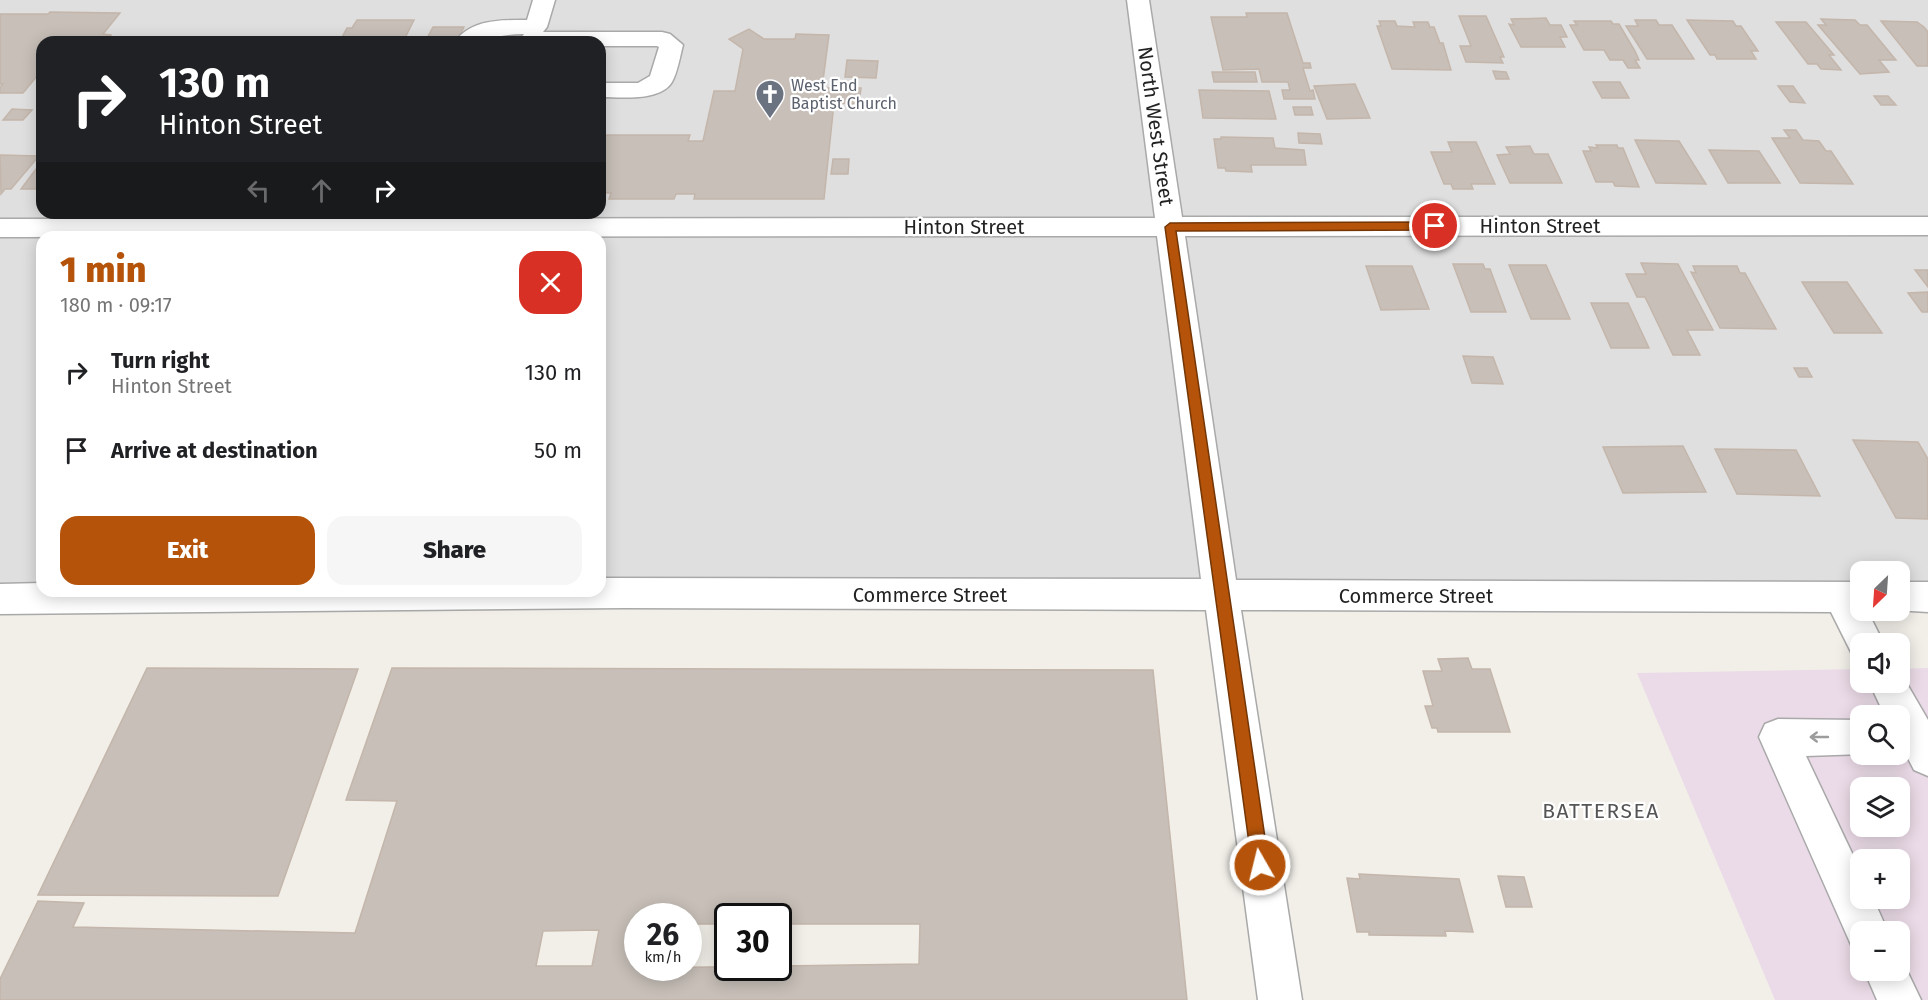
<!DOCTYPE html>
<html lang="en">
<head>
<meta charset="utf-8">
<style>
	body { margin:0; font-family:"Fira Sans",sans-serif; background:#f6f6f6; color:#202124; height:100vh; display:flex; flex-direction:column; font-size:22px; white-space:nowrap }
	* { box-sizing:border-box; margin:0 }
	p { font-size:20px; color:#757577 }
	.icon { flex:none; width:33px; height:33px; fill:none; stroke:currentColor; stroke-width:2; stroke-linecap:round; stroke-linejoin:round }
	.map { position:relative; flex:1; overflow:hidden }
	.drawer { position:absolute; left:36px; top:231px; width:570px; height:366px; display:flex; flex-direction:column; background:#fff; border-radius:18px; box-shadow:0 3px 15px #0003 }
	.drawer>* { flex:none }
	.top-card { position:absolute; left:36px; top:36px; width:570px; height:183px; border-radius:18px; box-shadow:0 3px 15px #0003; background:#202124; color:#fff; overflow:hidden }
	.needle { width:39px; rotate:205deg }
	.tools { position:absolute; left:1850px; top:561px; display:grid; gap:12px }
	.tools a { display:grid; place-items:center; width:60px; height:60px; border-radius:12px; background:#fff; box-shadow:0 3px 15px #0003; font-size:30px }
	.speed { position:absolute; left:624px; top:903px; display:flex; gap:12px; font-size:30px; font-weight:700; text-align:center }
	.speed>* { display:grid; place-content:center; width:78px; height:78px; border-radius:50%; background:#fff; box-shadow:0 3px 15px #0003; line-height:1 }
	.speed small { font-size:15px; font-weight:400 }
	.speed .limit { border:3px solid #111; border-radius:9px; background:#fff; color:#111 }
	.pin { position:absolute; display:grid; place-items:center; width:51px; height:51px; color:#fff; margin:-26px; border:3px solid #fff; border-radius:50%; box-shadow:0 2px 6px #0007 }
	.me { position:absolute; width:66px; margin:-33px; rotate:352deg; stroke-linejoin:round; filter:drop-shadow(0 0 4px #0008) }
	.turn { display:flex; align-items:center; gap:21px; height:126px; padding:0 24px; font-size:27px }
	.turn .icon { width:78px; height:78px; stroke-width:2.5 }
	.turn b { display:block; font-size:42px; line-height:51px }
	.lanes { display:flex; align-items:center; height:57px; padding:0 24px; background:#0003; justify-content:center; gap:30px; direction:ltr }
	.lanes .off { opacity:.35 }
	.round { display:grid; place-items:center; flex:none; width:63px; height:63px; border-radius:18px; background:#f6f6f6 }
	.headline { display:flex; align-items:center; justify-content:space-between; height:102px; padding:0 24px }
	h1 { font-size:36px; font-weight:800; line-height:45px; color:#b45309 }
	.button { display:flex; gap:12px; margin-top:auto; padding:12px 24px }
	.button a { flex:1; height:69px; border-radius:18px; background:#b45309; color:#fff; font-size:24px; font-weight:800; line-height:69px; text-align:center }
	.button a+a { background:#f6f6f6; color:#202124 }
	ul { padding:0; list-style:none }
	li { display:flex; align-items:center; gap:18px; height:78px; padding:0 24px }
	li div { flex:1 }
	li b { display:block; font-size:22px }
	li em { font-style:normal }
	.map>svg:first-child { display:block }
</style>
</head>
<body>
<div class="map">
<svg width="1928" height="1000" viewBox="0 0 1928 1000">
	<rect width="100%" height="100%" fill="#f2efe9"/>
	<path fill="#e0dfdf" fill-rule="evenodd" d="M 0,0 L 1928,0 L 1928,597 L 1899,597 L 1899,572 L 1860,572 L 1860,597 L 0,602 ZM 42,42 L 600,42 L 600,213 L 42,213 ZM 42,237 L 600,237 L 600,591 L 42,591 Z"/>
	<path fill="#ebdbe8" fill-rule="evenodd" d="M 1928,668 L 1928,1000 L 1775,1000 L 1637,673 L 1860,669 L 1860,682 L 1899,682 L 1899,669 ZM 1860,716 L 1899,716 L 1899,754 L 1860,754 ZM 1860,788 L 1899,788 L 1899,826 L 1860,826 ZM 1860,860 L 1899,860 L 1899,898 L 1860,898 ZM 1860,932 L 1899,932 L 1899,970 L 1860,970 Z"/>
	<g fill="#c7bfb8" stroke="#c4b6ab" stroke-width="1.5" fill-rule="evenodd">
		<path d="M 50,12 L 120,13 L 103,34 L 111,35 L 105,42 L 42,42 L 42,70 L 23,93 L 0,93 L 0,87 L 3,84 L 0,84 L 0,14 L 48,14 Z"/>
		<path d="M 1246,13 L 1287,13 L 1303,63 L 1310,63 L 1311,68 L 1303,68 L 1310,91 L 1313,90 L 1315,99 L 1284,99 L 1282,90 L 1290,90 L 1288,82 L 1262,82 L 1259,69 L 1223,70 L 1211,17 L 1247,17 Z"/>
		<path d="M 1459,16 L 1486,16 L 1504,57 L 1500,57 L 1503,63 L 1466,62 L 1460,46 L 1471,46 Z"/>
		<path d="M 1546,18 L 1550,25 L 1561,25 L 1567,37 L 1560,37 L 1565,47 L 1521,47 L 1509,24 L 1514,25 L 1511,19 Z"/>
		<path d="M 1821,19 L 1855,20 L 1860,25 L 1867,25 L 1896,60 L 1879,60 L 1889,72 L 1860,74 L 1818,25 L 1826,25 Z"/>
		<path d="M 357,20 L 414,20 L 403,42 L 340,41 L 347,28 L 352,28 Z"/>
		<path d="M 1635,20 L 1656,20 L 1659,25 L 1672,25 L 1694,59 L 1647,59 L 1626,26 L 1638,26 Z"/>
		<path d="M 1687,20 L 1733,21 L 1736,26 L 1741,26 L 1758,51 L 1751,51 L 1756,59 L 1717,59 L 1715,55 L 1710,55 Z"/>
		<path d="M 1379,21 L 1395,21 L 1397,26 L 1415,27 L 1413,22 L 1428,22 L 1430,27 L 1434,27 L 1440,43 L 1443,43 L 1451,70 L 1392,69 L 1377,26 L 1381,26 Z"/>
		<path d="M 1574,21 L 1611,21 L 1613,24 L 1619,24 L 1635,51 L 1639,60 L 1635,60 L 1640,68 L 1628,68 L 1623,60 L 1610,60 L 1604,50 L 1584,50 L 1570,25 L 1577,25 Z"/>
		<path d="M 1881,21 L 1917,22 L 1924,27 L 1928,32 L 1928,66 L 1917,66 Z"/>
		<path d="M 1776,22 L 1806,22 L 1834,55 L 1829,55 L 1841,70 L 1821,69 L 1817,64 L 1808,64 Z"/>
		<path d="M 433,27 L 464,27 L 457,42 L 425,42 Z"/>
		<path d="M 749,29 L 764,39 L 795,39 L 796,34 L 829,35 L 822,88 L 861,88 L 859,104 L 834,103 L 824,199 L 694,199 L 695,194 L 676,194 L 674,199 L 609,199 L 611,193 L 600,193 L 600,135 L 690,135 L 688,141 L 703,141 L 714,91 L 735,91 L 743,49 L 729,39 Z"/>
		<path d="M 847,60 L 878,61 L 876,78 L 845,77 Z"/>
		<path d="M 1493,71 L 1506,72 L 1509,79 L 1496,79 Z"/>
		<path d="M 1212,72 L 1255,72 L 1257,82 L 1214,82 Z"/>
		<path d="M 1593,82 L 1620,82 L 1629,98 L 1602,98 Z"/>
		<path d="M 1355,84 L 1370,118 L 1327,119 L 1314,86 Z"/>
		<path d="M 1778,86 L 1793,86 L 1805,103 L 1790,102 Z"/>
		<path d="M 1199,90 L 1269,91 L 1276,119 L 1203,118 Z"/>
		<path d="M 1874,96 L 1888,96 L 1896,105 L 1881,105 Z"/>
		<path d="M 1293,107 L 1311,107 L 1313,115 L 1295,115 Z"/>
		<path d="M 12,109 L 32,110 L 23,120 L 3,120 Z"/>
		<path d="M 1784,130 L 1796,130 L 1803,140 L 1819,141 L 1826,151 L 1831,151 L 1853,184 L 1800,183 L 1772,138 L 1790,138 Z"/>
		<path d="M 1298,133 L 1320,134 L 1322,144 L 1299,143 Z"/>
		<path d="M 1221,137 L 1273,138 L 1275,148 L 1304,150 L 1306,165 L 1251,165 L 1252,172 L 1226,171 L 1225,168 L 1218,168 L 1214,139 L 1221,139 Z"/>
		<path d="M 1635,140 L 1679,141 L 1706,184 L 1656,183 Z"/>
		<path d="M 1448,142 L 1476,142 L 1495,184 L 1471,184 L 1473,189 L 1453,189 L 1451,184 L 1444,184 L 1431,152 L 1452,152 Z"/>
		<path d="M 1596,145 L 1617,145 L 1618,148 L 1623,148 L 1639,187 L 1615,186 L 1613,182 L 1596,182 L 1583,151 L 1591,151 L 1589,147 L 1598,148 Z"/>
		<path d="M 1530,146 L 1534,154 L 1548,154 L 1562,183 L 1510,183 L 1497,155 L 1510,154 L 1506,147 Z"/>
		<path d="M 1709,150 L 1759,151 L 1780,183 L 1728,183 Z"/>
		<path d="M 0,155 L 39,156 L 11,189 L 5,189 L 1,194 Z"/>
		<path d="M 833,159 L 849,159 L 848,174 L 831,174 Z"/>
		<path d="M 42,161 L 42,189 L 21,189 Z"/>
		<path d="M 1641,263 L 1678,264 L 1713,330 L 1687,330 L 1700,355 L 1673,355 L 1645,297 L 1637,297 L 1626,274 L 1646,274 Z"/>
		<path d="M 1453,264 L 1483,264 L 1485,269 L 1490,269 L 1506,312 L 1471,312 Z"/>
		<path d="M 1509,265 L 1546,265 L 1570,319 L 1531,319 Z"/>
		<path d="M 1366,266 L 1412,266 L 1429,309 L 1381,310 Z"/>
		<path d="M 1693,266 L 1737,266 L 1740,273 L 1745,273 L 1776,329 L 1720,328 L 1691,272 L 1696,273 Z"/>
		<path d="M 1915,270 L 1928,270 L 1928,287 Z"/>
		<path d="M 1802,282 L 1847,282 L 1882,333 L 1834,333 Z"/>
		<path d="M 1928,292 L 1928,312 L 1922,312 L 1908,293 Z"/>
		<path d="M 1591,303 L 1628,303 L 1649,348 L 1611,348 Z"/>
		<path d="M 1463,356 L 1493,357 L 1503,384 L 1472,383 Z"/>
		<path d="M 1794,368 L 1807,368 L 1812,377 L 1799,377 Z"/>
		<path d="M 1853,440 L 1918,442 L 1928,459 L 1928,519 L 1896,518 Z"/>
		<path d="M 1683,446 L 1706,492 L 1623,493 L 1603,447 Z"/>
		<path d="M 1715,449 L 1796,450 L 1820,496 L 1737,494 Z"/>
		<path d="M 1468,658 L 1472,669 L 1490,669 L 1510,732 L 1438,732 L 1437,728 L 1432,728 L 1425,706 L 1433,706 L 1423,671 L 1442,671 L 1438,659 Z"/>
		<path d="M 147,668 L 358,669 L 278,896 L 38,895 Z"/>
		<path d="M 392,668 L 1153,670 L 1187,1000 L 0,1000 L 0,979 L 38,901 L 84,903 L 73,927 L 355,933 L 397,801 L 346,800 ZM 638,916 L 688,916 L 688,924 L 728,924 L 728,916 L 778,916 L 778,924 L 920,924 L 919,964 L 638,968 ZM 599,930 L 592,966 L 536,966 L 543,931 Z"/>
		<path d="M 1359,874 L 1459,879 L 1473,932 L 1445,931 L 1446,936 L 1369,935 L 1369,932 L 1357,932 L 1347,878 L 1360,879 Z"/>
		<path d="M 1498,876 L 1524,877 L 1532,907 L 1506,907 Z"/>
	</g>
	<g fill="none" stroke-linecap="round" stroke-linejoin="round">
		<g stroke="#a9a9a9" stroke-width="3">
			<g id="minor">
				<path d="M 533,0 L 555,0 L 547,27 L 543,32 L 662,32 L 670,34 L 683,45 C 680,56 678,71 672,82 C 660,102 620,97 600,97 L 600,83 L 638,83 L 650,76 L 659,47 L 657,46 L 600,46 L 600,42 L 522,42 L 520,39 L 524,34 C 499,34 479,42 455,42 C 471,19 502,20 527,20 Z"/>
				<path d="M 1127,0 L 1149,0 L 1182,217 L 1928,217 L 1928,235 L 1185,236 L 1236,580 L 1860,582 L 1860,610 L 1867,610 L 1884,644 L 1860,644 L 1860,658 L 1853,656 L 1831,612 L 1241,610 L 1302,1000 L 1258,1000 L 1206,610 L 624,608 L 0,614 L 0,584 L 42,583 L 42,591 L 600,591 L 600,578 L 1201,579 L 1157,236 L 0,237 L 0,219 L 1155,218 Z"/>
				<path d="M 1899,582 L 1928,582 L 1928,612 L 1894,610 L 1899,610 Z"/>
				<path d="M 1899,670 L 1928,720 L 1928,776 L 1914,770 L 1899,741 L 1899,716 L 1885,716 L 1869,682 L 1899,682 Z"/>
				<path d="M 1778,719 L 1860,720 L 1860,754 L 1864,754 L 1806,756 L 1860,870 L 1860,898 L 1873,898 L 1888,932 L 1860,932 L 1860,950 L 1852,947 L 1759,737 L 1765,724 Z"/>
				<path d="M 1899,954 L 1921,1000 L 1877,1000 L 1864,970 L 1899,970 Z"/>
			</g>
		</g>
		<use href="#minor" fill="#fff" fill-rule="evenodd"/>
	</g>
	<defs><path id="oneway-shaft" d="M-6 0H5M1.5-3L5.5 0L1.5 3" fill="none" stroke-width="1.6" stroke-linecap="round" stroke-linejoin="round" transform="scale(1.5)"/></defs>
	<use stroke="#9c9c9c" href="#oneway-shaft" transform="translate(1819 737) rotate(-180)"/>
	<path fill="#b45309" stroke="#753606" stroke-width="1.5" d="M 1435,222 L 1440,226 L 1435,230 L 1176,231 L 1269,865 L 1266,871 L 1260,873 L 1254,871 L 1252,865 L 1165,227 L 1170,223 Z"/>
	<defs>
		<g id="church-pin" transform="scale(1.5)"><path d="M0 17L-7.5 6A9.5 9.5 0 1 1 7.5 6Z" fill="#6b7280" stroke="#fff"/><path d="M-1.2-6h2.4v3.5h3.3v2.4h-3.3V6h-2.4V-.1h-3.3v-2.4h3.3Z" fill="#fff"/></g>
	</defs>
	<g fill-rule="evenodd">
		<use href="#church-pin" x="770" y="94"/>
	</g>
	<g text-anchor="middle" stroke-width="4.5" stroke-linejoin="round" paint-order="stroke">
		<g font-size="16" fill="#5b616d" stroke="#fff" text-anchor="start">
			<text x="791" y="91">West End<tspan x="791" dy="18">Baptist Church</tspan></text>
		</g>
		<g font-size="20" fill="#222" stroke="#fff">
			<text transform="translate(1156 126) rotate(82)" y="7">North West Street</text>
			<text x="1540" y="233">Hinton Street</text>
			<text x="964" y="234">Hinton Street</text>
			<text x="930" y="602">Commerce Street</text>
			<text x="1416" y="603">Commerce Street</text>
		</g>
		<g font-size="21" letter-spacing="1.5" fill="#555" stroke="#fff">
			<text x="1601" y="818">BATTERSEA</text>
		</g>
	</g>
</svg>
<div class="tools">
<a><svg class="needle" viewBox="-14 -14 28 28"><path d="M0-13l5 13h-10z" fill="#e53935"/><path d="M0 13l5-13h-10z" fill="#757577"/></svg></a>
<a><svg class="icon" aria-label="sound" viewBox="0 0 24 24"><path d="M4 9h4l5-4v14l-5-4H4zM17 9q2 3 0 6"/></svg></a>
<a><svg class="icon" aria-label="search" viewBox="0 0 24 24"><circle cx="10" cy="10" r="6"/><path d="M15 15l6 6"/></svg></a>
<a><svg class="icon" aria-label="layers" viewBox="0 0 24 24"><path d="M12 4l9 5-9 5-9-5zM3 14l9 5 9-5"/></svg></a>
<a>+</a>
<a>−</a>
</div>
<div class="speed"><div>26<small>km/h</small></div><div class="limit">30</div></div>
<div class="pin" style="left:1435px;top:226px;background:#d93025"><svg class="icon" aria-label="arrive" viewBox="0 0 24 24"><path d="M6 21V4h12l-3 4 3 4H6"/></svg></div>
<svg class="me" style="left:1260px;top:865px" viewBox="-20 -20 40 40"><circle r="17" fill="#b45309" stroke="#fff" stroke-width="3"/><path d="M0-11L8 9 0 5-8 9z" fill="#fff"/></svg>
<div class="top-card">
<div class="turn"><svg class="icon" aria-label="right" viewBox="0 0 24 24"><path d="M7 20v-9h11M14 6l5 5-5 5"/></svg><div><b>130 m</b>Hinton Street</div></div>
<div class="lanes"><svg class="icon off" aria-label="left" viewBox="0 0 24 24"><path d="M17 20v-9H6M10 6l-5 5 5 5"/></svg><svg class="icon off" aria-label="ahead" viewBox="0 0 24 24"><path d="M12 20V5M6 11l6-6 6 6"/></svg><svg class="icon" aria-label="right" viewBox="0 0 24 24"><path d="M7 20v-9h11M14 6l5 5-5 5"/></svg></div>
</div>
<section class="drawer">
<div class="headline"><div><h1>1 min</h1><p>180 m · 09:17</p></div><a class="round" style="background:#d93025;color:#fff"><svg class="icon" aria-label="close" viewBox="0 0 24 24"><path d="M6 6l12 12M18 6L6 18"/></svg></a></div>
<ul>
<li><svg class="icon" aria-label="right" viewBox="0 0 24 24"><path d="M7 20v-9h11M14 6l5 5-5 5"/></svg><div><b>Turn right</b><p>Hinton Street</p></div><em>130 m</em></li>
<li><svg class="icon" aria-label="arrive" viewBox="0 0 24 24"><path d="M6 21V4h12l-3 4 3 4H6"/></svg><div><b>Arrive at destination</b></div><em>50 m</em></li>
</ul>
<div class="button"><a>Exit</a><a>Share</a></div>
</section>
</div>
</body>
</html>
